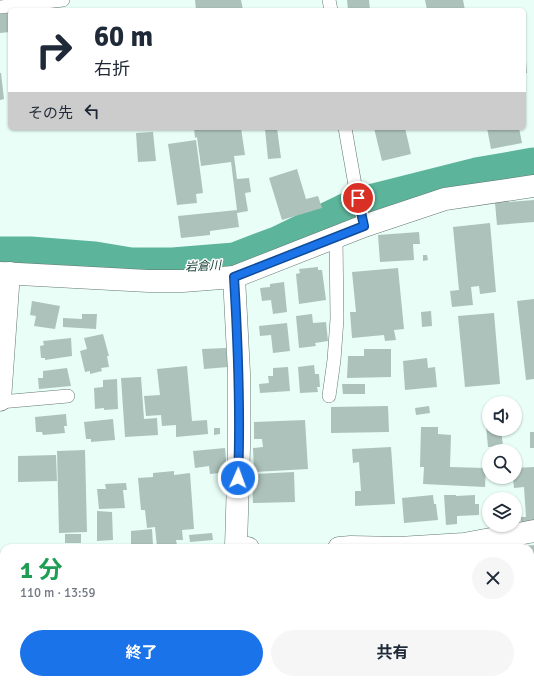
<!DOCTYPE html>
<html lang="ja">
<head>
<meta charset="utf-8">
<style>
	body { margin:0; font-family:Signika,"Noto Sans JP",sans-serif; background:#f6f6f7; color:#1f2937; height:100vh; display:flex; flex-direction:column; font-size:15px; white-space:nowrap }
	* { box-sizing:border-box; margin:0 }
	p { font-size:13px; color:#747a83 }
	.icon { flex:none; width:22px; height:22px; fill:none; stroke:currentColor; stroke-width:2; stroke-linecap:round; stroke-linejoin:round }
	.map { position:relative; flex:1; overflow:hidden }
	.details { position:absolute; left:0px; top:544px; width:534px; height:140px; display:flex; flex-direction:column; background:#fff; border-radius:12px 12px 0 0; box-shadow:0 1px 3px #0004 }
	.details>* { flex:none }
	.guide { position:absolute; left:8px; top:8px; width:518px; height:122px; border-radius:6px; box-shadow:0 1px 3px #0004; background:#fff; color:#1f2937; overflow:hidden }
	.fabs { position:absolute; left:482px; top:396px; display:grid; gap:8px }
	.fabs a { display:grid; place-items:center; width:40px; height:40px; border-radius:50%; background:#fff; box-shadow:0 1px 3px #0004; font-size:20px }
	.pin { position:absolute; display:grid; place-items:center; width:34px; height:34px; color:#fff; margin:-17px; border:2px solid #fff; border-radius:50%; box-shadow:0 1px 4px #0007 }
	.me { position:absolute; width:44px; margin:-22px; rotate:2deg; stroke-linejoin:round; filter:drop-shadow(0 0 3px #0008) }
	.turn { display:flex; align-items:center; gap:14px; height:84px; padding:0 20px; font-size:18px }
	.turn .icon { width:52px; height:52px; stroke-width:2.5 }
	.turn b { display:block; font-size:28px; line-height:34px }
	.then { display:flex; align-items:center; height:38px; padding:0 20px; background:#0003; gap:8px; font-size:15px }
	.round { display:grid; place-items:center; flex:none; width:42px; height:42px; border-radius:21px; background:#f6f6f7 }
	.summary { display:flex; align-items:center; justify-content:space-between; height:68px; padding:0 20px }
	h1 { font-size:24px; font-weight:700; line-height:30px; color:#1e9e55 }
	.cta { display:flex; gap:8px; margin-top:auto; padding:8px 20px }
	.cta a { flex:1; height:46px; border-radius:24px; background:#1a73e8; color:#fff; font-size:16px; font-weight:700; line-height:46px; text-align:center }
	.cta a+a { background:#f6f6f7; color:#1f2937 }
	.map>svg:first-child { display:block }
</style>
</head>
<body>
<div class="map">
<svg width="534" height="684" viewBox="0 0 534 684">
	<rect width="100%" height="100%" fill="#e8fef6"/>
	<g fill="none" stroke-linecap="round" stroke-linejoin="round">
		<path stroke="#5cb59b" stroke-width="43" d="M 0,258 L 30,258 L 94,263 L 130,269 L 173,269 L 235,264 L 280,247 L 346,215 L 366,207 L 477,179 L 534,169"/>
	</g>
	<g fill="#adc2bb">
		<path d="M 195,0 L 241,0 L 243,10 L 196,10 Z"/>
		<path d="M 347,0 L 369,0 L 370,10 L 348,10 Z"/>
		<path d="M 425,0 L 463,0 L 465,10 L 427,10 Z"/>
		<path d="M 10,13 L 10,32 L 0,33 L 0,14 Z"/>
		<path d="M 526,61 L 527,73 L 524,73 L 524,62 Z"/>
		<path d="M 0,73 L 1,73 L 4,99 L 0,100 Z"/>
		<path d="M 194,128 L 241,128 L 245,155 L 234,156 L 237,179 L 249,178 L 251,192 L 245,193 L 248,211 L 237,213 L 239,227 L 210,231 L 210,235 L 181,238 L 178,216 L 237,210 L 231,162 L 201,166 L 197,137 L 195,138 Z"/>
		<path d="M 277,128 L 281,158 L 268,159 L 265,129 Z"/>
		<path d="M 374,128 L 405,128 L 411,154 L 382,161 Z"/>
		<path d="M 487,128 L 519,128 L 522,143 L 491,149 Z"/>
		<path d="M 153,132 L 156,161 L 138,162 L 136,133 Z"/>
		<path d="M 196,140 L 203,193 L 196,194 L 197,203 L 177,205 L 168,144 Z"/>
		<path d="M 297,169 L 306,199 L 318,196 L 322,208 L 282,220 L 269,178 Z"/>
		<path d="M 534,200 L 534,222 L 497,225 L 495,203 Z"/>
		<path d="M 490,223 L 496,292 L 480,294 L 479,286 L 471,287 L 473,305 L 452,307 L 450,291 L 459,290 L 453,227 Z"/>
		<path d="M 419,232 L 420,244 L 413,244 L 414,260 L 380,262 L 378,235 Z"/>
		<path d="M 423,255 L 427,255 L 428,260 L 423,261 Z"/>
		<path d="M 318,267 L 318,270 L 322,270 L 326,300 L 299,304 L 296,274 L 300,273 L 299,269 Z"/>
		<path d="M 398,268 L 404,329 L 394,330 L 396,340 L 385,341 L 384,335 L 352,338 L 350,312 L 356,312 L 352,272 Z"/>
		<path d="M 284,282 L 287,312 L 273,314 L 271,300 L 262,301 L 260,288 L 270,287 L 270,284 Z"/>
		<path d="M 534,299 L 534,379 L 526,380 L 517,301 Z"/>
		<path d="M 32,301 L 60,306 L 55,329 L 34,326 L 36,316 L 30,315 Z"/>
		<path d="M 431,311 L 432,326 L 422,327 L 421,312 Z"/>
		<path d="M 494,313 L 500,384 L 465,387 L 458,316 Z"/>
		<path d="M 82,314 L 97,314 L 96,329 L 63,327 L 63,318 L 82,319 Z"/>
		<path d="M 312,314 L 313,323 L 326,322 L 328,341 L 315,343 L 316,346 L 299,348 L 296,316 Z"/>
		<path d="M 287,323 L 290,351 L 273,353 L 271,335 L 260,336 L 259,326 Z"/>
		<path d="M 103,334 L 109,356 L 107,356 L 109,367 L 101,368 L 102,371 L 90,374 L 90,371 L 85,372 L 80,351 L 87,349 L 84,338 Z"/>
		<path d="M 71,338 L 72,356 L 45,360 L 45,358 L 41,358 L 40,346 L 44,345 L 43,341 Z"/>
		<path d="M 226,348 L 228,367 L 204,369 L 202,349 Z"/>
		<path d="M 364,349 L 391,349 L 391,377 L 347,378 L 348,356 L 364,356 Z"/>
		<path d="M 427,358 L 428,368 L 435,367 L 437,387 L 405,390 L 403,361 Z"/>
		<path d="M 314,365 L 315,374 L 319,374 L 320,387 L 317,387 L 318,392 L 300,393 L 298,367 Z"/>
		<path d="M 187,366 L 192,421 L 207,420 L 208,434 L 176,437 L 176,425 L 162,426 L 161,415 L 146,416 L 144,396 L 160,395 L 157,369 Z"/>
		<path d="M 288,367 L 290,391 L 260,393 L 259,384 L 269,383 L 268,376 L 273,376 L 273,368 Z"/>
		<path d="M 67,368 L 71,386 L 39,389 L 38,378 L 43,378 L 43,371 Z"/>
		<path d="M 141,377 L 144,419 L 157,418 L 158,435 L 125,437 L 121,378 Z"/>
		<path d="M 117,379 L 118,409 L 104,410 L 104,408 L 95,409 L 94,388 L 103,387 L 103,380 Z"/>
		<path d="M 342,384 L 365,384 L 365,394 L 343,394 Z"/>
		<path d="M 388,406 L 389,432 L 331,433 L 331,407 Z"/>
		<path d="M 429,406 L 430,413 L 416,415 L 415,408 Z"/>
		<path d="M 66,414 L 67,426 L 64,426 L 65,433 L 43,435 L 42,432 L 36,432 L 35,417 Z"/>
		<path d="M 113,419 L 115,440 L 91,442 L 91,439 L 86,439 L 84,422 Z"/>
		<path d="M 305,420 L 308,469 L 254,472 L 253,448 L 263,447 L 262,439 L 254,439 L 254,422 Z"/>
		<path d="M 486,426 L 489,426 L 489,429 L 501,429 L 503,446 L 488,447 Z"/>
		<path d="M 421,427 L 438,427 L 438,434 L 451,435 L 450,467 L 486,468 L 485,487 L 423,484 L 424,467 L 420,467 Z"/>
		<path d="M 214,428 L 220,428 L 220,434 L 214,435 Z"/>
		<rect x="530" y="432" width="4" height="16"/>
		<path d="M 391,447 L 395,504 L 355,506 L 355,491 L 361,491 L 359,462 L 353,463 L 352,449 Z"/>
		<path d="M 225,448 L 227,472 L 210,474 L 209,466 L 195,468 L 193,451 Z"/>
		<path d="M 85,450 L 87,532 L 59,533 L 57,451 Z"/>
		<path d="M 56,455 L 57,481 L 18,482 L 18,456 Z"/>
		<path d="M 534,467 L 534,522 L 521,523 L 521,517 L 526,517 L 524,487 L 514,488 L 513,477 L 515,477 L 515,468 Z"/>
		<path d="M 174,471 L 174,475 L 190,473 L 194,529 L 182,530 L 183,540 L 176,540 L 177,545 L 157,547 L 155,527 L 147,528 L 145,510 L 141,510 L 138,478 L 153,477 L 153,473 Z"/>
		<path d="M 294,472 L 295,502 L 253,503 L 252,474 Z"/>
		<path d="M 126,483 L 127,490 L 123,490 L 125,508 L 99,509 L 97,489 L 106,489 L 105,484 Z"/>
		<path d="M 433,495 L 434,504 L 436,504 L 438,520 L 404,523 L 402,498 Z"/>
		<path d="M 444,495 L 456,495 L 456,496 L 475,495 L 475,504 L 479,504 L 479,515 L 457,516 L 457,524 L 446,525 Z"/>
		<path d="M 97,511 L 112,512 L 113,540 L 97,541 Z"/>
		<path d="M 152,529 L 153,545 L 131,546 L 131,531 Z"/>
		<path d="M 212,533 L 213,540 L 190,542 L 189,535 Z"/>
		<rect x="65" y="534" width="16" height="9"/>
		<path d="M 534,545 L 534,567 L 530,568 L 530,548 L 515,547 Z"/>
		<path d="M 534,575 L 534,623 L 530,623 L 530,576 Z"/>
		<rect x="130" y="680" width="50" height="4"/>
		<path d="M 292,680 L 343,680 L 344,684 L 293,684 Z"/>
		<rect x="403" y="680" width="21" height="4"/>
		<path d="M 473,680 L 504,680 L 503,684 L 473,684 Z"/>
	</g>
	<g fill="none" stroke-linecap="round" stroke-linejoin="round">
		<g stroke="#647771" stroke-width="14">
			<g id="lane">
				<path d="M 329,0 L 331,10"/>
				<path d="M 0,7 L 63,0"/>
				<path d="M 345,128 L 355,185 L 364,223"/>
				<path d="M 329,396 L 334,360 L 337,319 L 336,237"/>
				<path d="M 0,402 L 68,396"/>
				<path d="M 443,684 L 444,680"/>
			</g>
		</g>
		<g stroke="#647771" stroke-width="23">
			<g id="street">
				<path d="M 0,273 L 148,281 L 183,281 L 234,277 L 364,226 L 445,199 L 534,186"/>
				<path d="M 234,277 L 239,373 L 239,448 L 236,546 L 248,548"/>
				<path d="M 0,400 L 9,273"/>
				<path d="M 339,548 L 351,547 L 399,548 L 464,544 L 534,531"/>
				<path d="M 0,611 L 4,677"/>
				<path d="M 273,684 L 274,680"/>
			</g>
		</g>
		<use href="#lane" stroke="#fff" stroke-width="13"/>
		<use href="#street" stroke="#fff" stroke-width="22"/>
	</g>
	<g fill="none" stroke-linecap="round" stroke-linejoin="round">
		<g stroke="#114b97" stroke-width="10">
			<path id="route" d="M 238,478 C 241,410 238,344 234,277 L 364,226 L 358,198"/>
		</g>
		<use href="#route" stroke="#1a73e8" stroke-width="7"/>
	</g>
	<g text-anchor="middle" stroke-width="3" stroke-linejoin="round" paint-order="stroke">
		<g font-size="12" font-style="italic" fill="#174035" stroke="#fff">
			<text transform="translate(203 266) rotate(-3)" y="4">岩倉川</text>
		</g>
	</g>
</svg>
<div class="fabs">
<a><svg class="icon" aria-label="sound" viewBox="0 0 24 24"><path d="M4 9h4l5-4v14l-5-4H4zM17 9q2 3 0 6"/></svg></a>
<a><svg class="icon" aria-label="search" viewBox="0 0 24 24"><circle cx="10" cy="10" r="6"/><path d="M15 15l6 6"/></svg></a>
<a><svg class="icon" aria-label="layers" viewBox="0 0 24 24"><path d="M12 4l9 5-9 5-9-5zM3 14l9 5 9-5"/></svg></a>
</div>
<div class="pin" style="left:358px;top:198px;background:#d93025"><svg class="icon" aria-label="arrive" viewBox="0 0 24 24"><path d="M6 21V4h12l-3 4 3 4H6"/></svg></div>
<svg class="me" style="left:238px;top:478px" viewBox="-20 -20 40 40"><circle r="17" fill="#1a73e8" stroke="#fff" stroke-width="3"/><path d="M0-11L8 9 0 5-8 9z" fill="#fff"/></svg>
<div class="guide">
<div class="turn"><svg class="icon" aria-label="right" viewBox="0 0 24 24"><path d="M7 20v-9h11M14 6l5 5-5 5"/></svg><div><b>60 m</b>右折</div></div>
<div class="then">その先<svg class="icon" aria-label="left" viewBox="0 0 24 24"><path d="M17 20v-9H6M10 6l-5 5 5 5"/></svg></div>
</div>
<section class="details">
<div class="summary"><div><h1>1 分</h1><p>110 m · 13:59</p></div><a class="round"><svg class="icon" aria-label="close" viewBox="0 0 24 24"><path d="M6 6l12 12M18 6L6 18"/></svg></a></div>
<div class="cta"><a>終了</a><a>共有</a></div>
</section>
</div>
</body>
</html>
